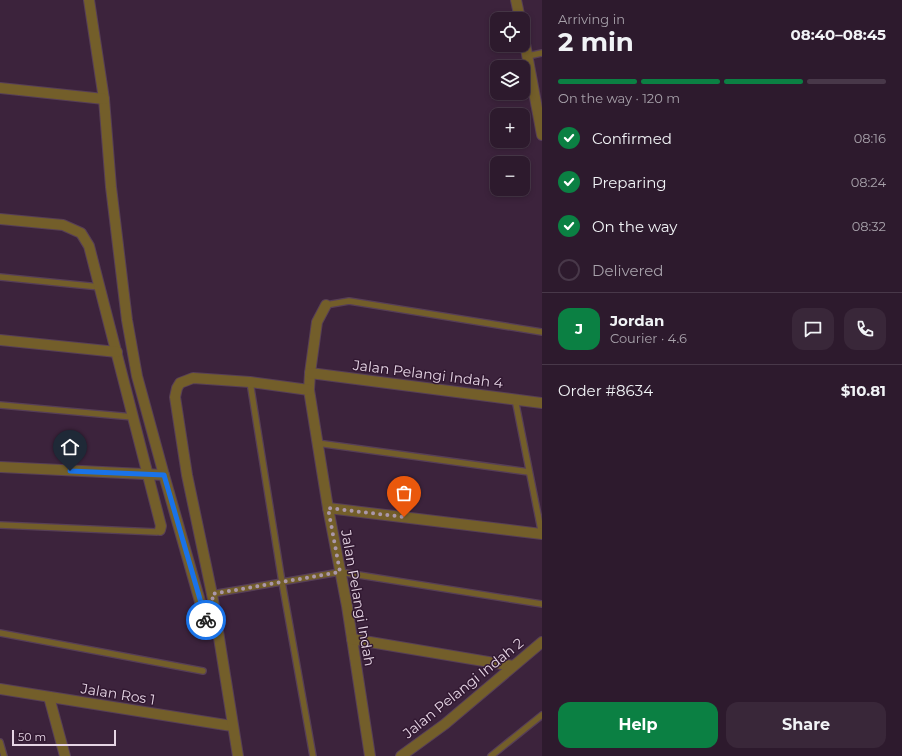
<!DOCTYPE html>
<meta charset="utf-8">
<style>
body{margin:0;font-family:Montserrat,sans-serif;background:#392739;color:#f1f3f6;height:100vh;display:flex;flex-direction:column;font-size:15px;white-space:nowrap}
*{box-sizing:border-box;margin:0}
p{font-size:13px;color:#a7a1aa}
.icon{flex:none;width:22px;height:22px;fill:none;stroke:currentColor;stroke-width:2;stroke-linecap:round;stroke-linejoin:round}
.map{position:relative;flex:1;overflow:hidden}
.sheet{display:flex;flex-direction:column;background:#2d1a2d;width:360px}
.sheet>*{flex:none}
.buttons{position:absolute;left:490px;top:12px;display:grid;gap:8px}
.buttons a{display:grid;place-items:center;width:40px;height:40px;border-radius:8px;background:#2d1a2d;box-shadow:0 2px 6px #0003,0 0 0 1px #483849;font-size:20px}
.scale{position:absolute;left:12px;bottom:10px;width:104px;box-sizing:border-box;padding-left:4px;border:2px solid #e6d5e5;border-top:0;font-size:11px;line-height:14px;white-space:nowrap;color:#e6d5e5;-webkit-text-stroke:3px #321932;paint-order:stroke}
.pin{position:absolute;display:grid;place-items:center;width:34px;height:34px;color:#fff;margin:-41px -17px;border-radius:50% 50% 50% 0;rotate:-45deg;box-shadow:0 0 4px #0007}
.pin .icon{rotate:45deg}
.courier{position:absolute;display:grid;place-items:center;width:40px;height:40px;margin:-20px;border:3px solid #1a73e8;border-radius:50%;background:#fff;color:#222;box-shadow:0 1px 5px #0007}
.summary em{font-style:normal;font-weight:700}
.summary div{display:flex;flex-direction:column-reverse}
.summary{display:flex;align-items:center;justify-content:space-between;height:68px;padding:0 16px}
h1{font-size:26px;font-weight:700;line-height:30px}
.bar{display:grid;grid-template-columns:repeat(4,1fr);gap:6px 4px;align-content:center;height:48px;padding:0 16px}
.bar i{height:5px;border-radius:3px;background:#483849}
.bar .on{background:#0b8043}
.bar p{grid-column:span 4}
.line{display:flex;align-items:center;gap:10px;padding:0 16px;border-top:1px solid #483849}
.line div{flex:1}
.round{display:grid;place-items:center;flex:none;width:42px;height:42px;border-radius:12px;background:#392739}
ol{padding:0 16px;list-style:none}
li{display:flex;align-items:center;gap:12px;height:44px}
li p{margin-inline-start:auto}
li .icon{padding:4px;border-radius:50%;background:#0b8043;color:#fff;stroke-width:4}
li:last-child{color:#a7a1aa}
li i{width:22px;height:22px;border:2px solid #483849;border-radius:50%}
.button{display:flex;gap:8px;margin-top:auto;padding:8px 16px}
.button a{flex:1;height:46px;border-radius:12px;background:#0b8043;color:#fff;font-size:16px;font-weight:700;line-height:46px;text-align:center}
.button a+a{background:#392739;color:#f1f3f6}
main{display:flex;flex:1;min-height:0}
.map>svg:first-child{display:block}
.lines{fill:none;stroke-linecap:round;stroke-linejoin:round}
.service-casing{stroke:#573f57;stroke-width:8}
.minor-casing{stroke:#573f57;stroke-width:12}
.service{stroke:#735e2a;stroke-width:5.5}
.minor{stroke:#735e2a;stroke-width:10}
.done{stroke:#aa97aa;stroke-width:4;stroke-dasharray:0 7.2}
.route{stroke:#1a73e8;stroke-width:5}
.labels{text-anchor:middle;stroke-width:3;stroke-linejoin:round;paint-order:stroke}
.street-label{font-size:14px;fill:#e6d5e5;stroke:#321932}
</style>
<main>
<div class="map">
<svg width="542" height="756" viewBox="0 0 542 756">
<rect width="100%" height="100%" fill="#3c233c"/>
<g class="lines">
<defs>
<g id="service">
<polyline points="528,56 542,53"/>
<polyline points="0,277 100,287"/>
<polyline points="326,305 349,301 542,332"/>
<polyline points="250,382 282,582 313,756"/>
<polyline points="515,399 542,535"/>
<polyline points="0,405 133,417"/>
<polyline points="317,443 529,472"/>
<polyline points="0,525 157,532 160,530"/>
<polyline points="212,594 340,572 542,604"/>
<polyline points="0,633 203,671"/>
<polyline points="0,742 4,756"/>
<polyline points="491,756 542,715"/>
</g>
<g id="minor">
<polyline points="89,0 104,99 111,187 127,320 137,376 164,475 205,619 208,624 216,628"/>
<polyline points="516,0 520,19"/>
<polyline points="523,33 542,135"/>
<polyline points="0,88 104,99"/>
<polyline points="0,219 63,225 81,233 89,246 161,526 160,530"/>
<polyline points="326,305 317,322 310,373 309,390 328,508 347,606 370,756"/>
<polyline points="0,340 117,352"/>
<polyline points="310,373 542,403"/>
<polyline points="0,467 164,475"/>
<polyline points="328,508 542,534"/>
<polyline points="352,639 513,666"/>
<polyline points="0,689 232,726"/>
<polyline points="49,697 65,756"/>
<polyline points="238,756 212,594 187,475 175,397 177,388 180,383 193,378 250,382 309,390"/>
<polyline points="401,756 445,724 542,642"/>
</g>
</defs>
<use href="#service" class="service-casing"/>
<use href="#minor" class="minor-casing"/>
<use href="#service" class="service"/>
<use href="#minor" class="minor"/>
</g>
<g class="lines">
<polyline class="done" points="206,620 208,624 216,628 212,594 340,572 328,508 404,517"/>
<polyline class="route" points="70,471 164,475 206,620"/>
</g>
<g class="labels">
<g class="street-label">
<text transform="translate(428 374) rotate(7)" y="5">Jalan Pelangi Indah 4</text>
<text transform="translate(358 598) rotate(80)" y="5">Jalan Pelangi Indah</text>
<text transform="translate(463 688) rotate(-39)" y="5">Jalan Pelangi Indah 2</text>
<text transform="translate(118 694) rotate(9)" y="5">Jalan Ros 1</text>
</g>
</g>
</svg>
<div class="buttons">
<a><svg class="icon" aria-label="locate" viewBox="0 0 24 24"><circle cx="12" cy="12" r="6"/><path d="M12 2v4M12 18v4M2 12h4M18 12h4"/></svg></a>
<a><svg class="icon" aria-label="layers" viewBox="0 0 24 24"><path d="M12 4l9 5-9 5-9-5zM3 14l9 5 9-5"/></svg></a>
<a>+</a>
<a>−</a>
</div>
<div class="scale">50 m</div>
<div class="pin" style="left:404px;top:517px;background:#ea580c"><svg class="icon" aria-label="bag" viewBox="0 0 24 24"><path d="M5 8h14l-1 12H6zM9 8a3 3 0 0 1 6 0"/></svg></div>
<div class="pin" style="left:70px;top:471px;background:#1f2937"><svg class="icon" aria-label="home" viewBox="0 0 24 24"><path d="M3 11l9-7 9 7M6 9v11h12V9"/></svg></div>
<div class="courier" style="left:206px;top:620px"><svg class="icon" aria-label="bike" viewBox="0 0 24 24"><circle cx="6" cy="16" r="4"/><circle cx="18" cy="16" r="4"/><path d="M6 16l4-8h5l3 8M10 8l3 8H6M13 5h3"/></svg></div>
</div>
<section class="sheet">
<div class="summary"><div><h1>2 min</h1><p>Arriving in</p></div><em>08:40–08:45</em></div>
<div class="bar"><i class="on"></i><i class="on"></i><i class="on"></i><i></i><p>On the way · 120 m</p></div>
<ol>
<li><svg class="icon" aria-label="check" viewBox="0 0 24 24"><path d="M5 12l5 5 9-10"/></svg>Confirmed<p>08:16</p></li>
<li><svg class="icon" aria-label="check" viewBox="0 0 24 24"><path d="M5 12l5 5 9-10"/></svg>Preparing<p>08:24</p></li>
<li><svg class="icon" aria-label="check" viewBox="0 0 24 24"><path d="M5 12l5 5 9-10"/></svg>On the way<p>08:32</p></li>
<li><i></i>Delivered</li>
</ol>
<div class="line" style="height:72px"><b class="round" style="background:#0b8043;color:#fff">J</b><div><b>Jordan</b><p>Courier · 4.6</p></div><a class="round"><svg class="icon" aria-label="chat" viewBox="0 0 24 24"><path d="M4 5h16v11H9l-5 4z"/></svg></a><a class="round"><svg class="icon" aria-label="phone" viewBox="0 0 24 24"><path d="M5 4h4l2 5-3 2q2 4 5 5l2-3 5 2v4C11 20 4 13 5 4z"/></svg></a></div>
<div class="line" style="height:52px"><div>Order #8634</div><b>$10.81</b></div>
<div class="button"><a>Help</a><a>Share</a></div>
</section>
</main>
